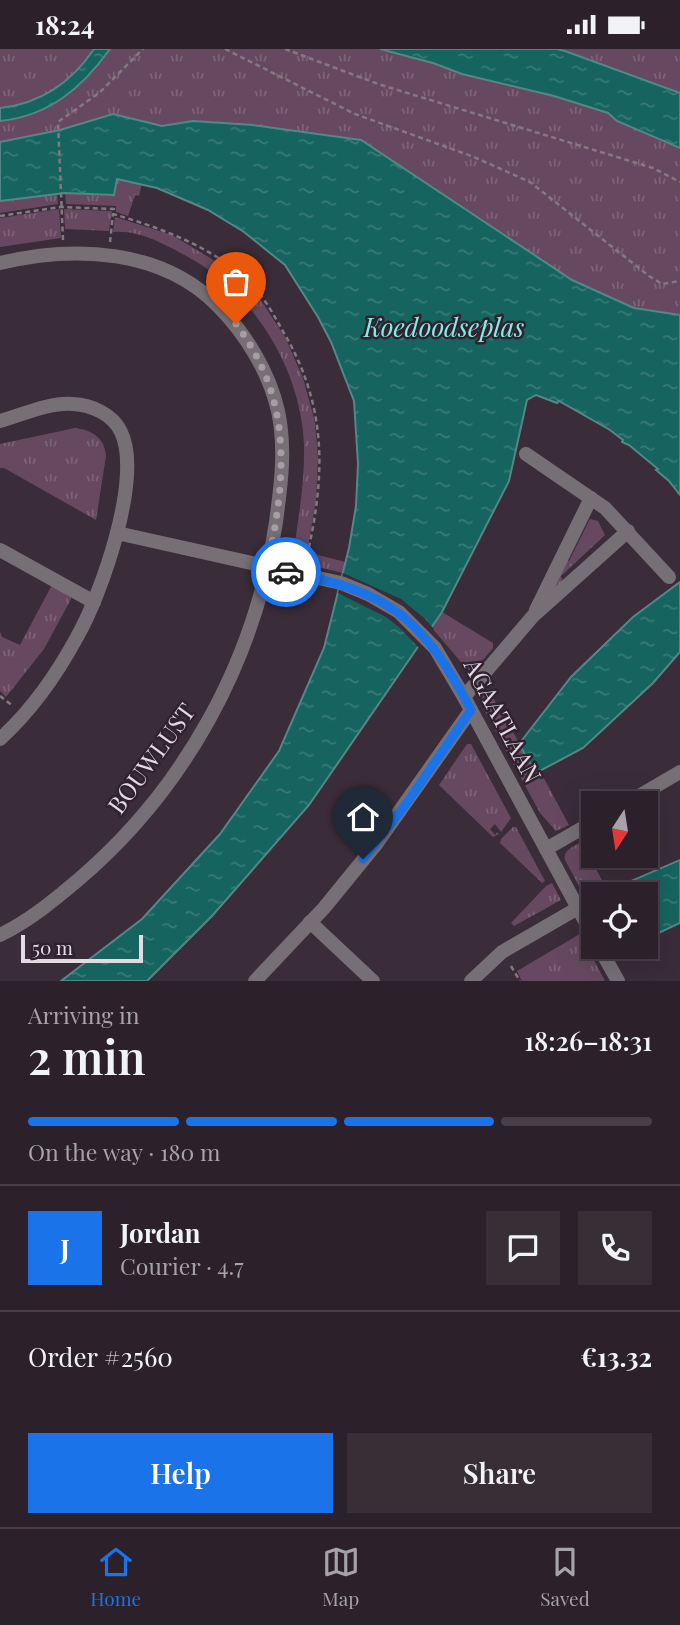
<!DOCTYPE html>
<meta charset="utf-8">
<style>
body{margin:0;font-family:"Playfair Display",serif;background:#382e36;color:#f1f3f6;height:100vh;display:flex;flex-direction:column;font-size:26px;white-space:nowrap}
*{box-sizing:border-box;margin:0}
p{font-size:23px;color:#a6a3a8}
.icon{flex:none;width:38px;height:38px;fill:none;stroke:currentColor;stroke-width:2;stroke-linecap:round;stroke-linejoin:round}
.map{position:relative;height:932px;overflow:hidden}
.panel{display:flex;flex-direction:column;background:#2c212a;flex:1}
.panel>*{flex:none}
.needle{width:46px;rotate:192deg}
.controls{position:absolute;left:581px;top:742px;display:grid;gap:14px}
.controls a{display:grid;place-items:center;width:77px;height:77px;border-radius:0px;background:#2c212a;box-shadow:0 7px 28px #0002,0 0 0 2px #483e47;font-size:35px}
.scale{position:absolute;left:21px;bottom:18px;width:122px;box-sizing:border-box;padding-left:7px;border:4px solid #e4dae2;border-top:0;font-size:19px;line-height:24px;white-space:nowrap;color:#e4dae2;-webkit-text-stroke:5px #30222e;paint-order:stroke}
.pin{position:absolute;display:grid;place-items:center;width:60px;height:60px;color:#fff;margin:-72px -30px;border-radius:50% 50% 50% 0;rotate:-45deg;box-shadow:0 0 7px #0007}
.pin .icon{rotate:45deg}
.courier{position:absolute;display:grid;place-items:center;width:70px;height:70px;margin:-35px;border:5px solid #1a73e8;border-radius:50%;background:#fff;color:#222;box-shadow:0 2px 9px #0007}
.overview em{font-style:normal;font-weight:600}
.overview div{display:flex;flex-direction:column-reverse}
.overview{display:flex;align-items:center;justify-content:space-between;height:119px;padding:0 28px}
h1{font-size:46px;font-weight:600;line-height:52px}
.bar{display:grid;grid-template-columns:repeat(4,1fr);gap:10px 7px;align-content:center;height:84px;padding:0 28px}
.bar i{height:9px;border-radius:5px;background:#483e47}
.bar .selected{background:#1a73e8}
.bar p{grid-column:span 4}
.line{display:flex;align-items:center;gap:18px;padding:0 28px;border-top:2px solid #483e47}
.line div{flex:1}
.round{display:grid;place-items:center;flex:none;width:74px;height:74px;border-radius:0px;background:#382e36}
.button{display:flex;gap:14px;margin-top:auto;padding:14px 28px}
.button a{flex:1;height:80px;border-radius:0px;background:#1a73e8;color:#fff;font-size:28px;font-weight:600;line-height:80px;text-align:center}
.button a+a{background:#382e36;color:#f1f3f6}
.status{display:flex;justify-content:space-between;align-items:center;height:49px;padding:0 35px;background:#2c212a;direction:ltr}
.status svg{height:19px;fill:currentColor}
.tabs{display:flex;justify-content:space-around;align-items:center;height:98px;border-top:2px solid #483e47;background:#2c212a;font-size:19px;color:#a6a3a8}
.tabs a{display:grid;justify-items:center;gap:4px}
.tabs .selected{color:#1a73e8}
.map>svg:first-child{display:block}
.grass{fill:url(#grass-tufts)}
.water{fill:url(#water-ripples);stroke:#548786;stroke-width:2}
.pier{fill:#3a2c38}
.lines{fill:none;stroke-linecap:round;stroke-linejoin:round}
.path{stroke:#847882;stroke-width:2.5;stroke-dasharray:5 3.5;stroke-linecap:butt}
.pedestrian{stroke:#776f76;stroke-width:14}
.minor{stroke:#776f76;stroke-width:14}
.done{stroke:#a89da6;stroke-width:7;stroke-dasharray:0 12.6}
.route{stroke:#1a73e8;stroke-width:9}
.labels{text-anchor:middle;stroke-width:5;stroke-linejoin:round;paint-order:stroke}
.street-label{font-size:24px;fill:#e4dae2;stroke:#30222e}
.water-label{font-size:26px;font-style:italic;fill:#81eee6;stroke:#30222e}
</style>
<div class="status"><b>18:24</b><svg viewBox="0 0 49 12"><path d="M0 12V9h3v3zM5 12V6h3v6zM10 12V3h3v9zM15 12V0h3v12zM26 1h20v11H26zM47 4h2v5h-2z"/></svg></div>
<div class="map">
<svg width="680" height="932" viewBox="0 0 680 932">
<defs>
<pattern id="grass-tufts" width="24" height="20" patternUnits="userSpaceOnUse" patternTransform="scale(1.75)"><rect width="24" height="20" fill="#664961"/><path d="M3 7l-1-3M5 7V3M7 7l1-3M15 17l-1-3M17 17v-4M19 17l1-3" fill="none" stroke="#7c6377"/></pattern>
<pattern id="water-ripples" width="26" height="14" patternUnits="userSpaceOnUse" patternTransform="scale(1.75)"><rect width="26" height="14" fill="#16645f"/><path d="M2 4q2-2 4 0t4 0M15 11q2-2 4 0t4 0" fill="none" stroke="#387a76"/></pattern>
</defs>
<rect width="100%" height="100%" fill="#3a2c38"/>
<g class="grass">
<path d="M0,0H94C72,33 40,55 0,59Z"/>
<path d="M110,0H380L433,14L462,25L554,47L608,64L617,72L680,99V266L634,259L572,231L360,91L193,72L162,77L113,65L60,81L0,93V72C49,67 82,39 110,0Z"/>
<polygon points="557,0 680,0 680,44"/>
<polygon points="117,130 142,134 139,147 135,146 128,167 116,163 116,157 66,155 65,144 113,146"/>
<polygon points="57,144 58,155 0,164 0,152"/>
<polygon points="59,160 61,189 0,198 0,169"/>
<polygon points="64,160 112,162 109,182 65,180"/>
<path d="M115,168L172,186L235,224L262,253L285,288L303,329L315,373L318,409L316,451L307,503L345,513L343,524L292,512C298,473 305,434 304,395C301,321 254,243 188,208C167,196 138,180 113,183Z"/>
<path d="M75,379C92,381 105,389 106,407L96,471L4,419H0V395Z"/>
<polygon points="590,470 598,472 605,486 561,527 563,532 552,543 565,511 569,512"/>
<polygon points="53,534 72,547 70,552 44,600 6,648 0,642 0,583 2,588 20,596"/>
<polygon points="442,563 493,594 493,599 474,622 467,620 431,578"/>
<polygon points="488,640 536,723 540,722 569,776 556,782 540,764 482,657 481,648"/>
<polygon points="467,695 471,695 511,769 501,783 495,775 490,780 495,786 497,783 499,785 493,788 439,736"/>
<polygon points="513,778 516,778 545,832 542,834 500,794 501,790"/>
<path d="M581,793L608,842L602,845H593V863L565,811C563,801 573,798 581,793Z"/>
<polygon points="552,834 561,851 514,877 511,874 546,837"/>
<polygon points="580,885 605,932 522,932 517,922"/>
</g>
<g class="water">
<path d="M94,0H110C82,39 49,67 0,72V59C40,55 72,33 94,0Z"/>
<polygon points="380,0 557,0 565,2 680,44 680,99 617,72 608,64 554,47 462,25 433,14"/>
<polygon points="113,65 162,77 193,72 253,76 361,91 572,231 634,259 680,266 680,446 669,432 656,421 658,420 629,396 622,393 623,391 610,381 559,352 557,354 536,346 527,351 509,432 442,563 309,756 212,867 147,932 61,932 142,870 220,785 279,702 324,599 349,499 356,457 358,415 354,352 331,293 318,268 285,216 244,183 208,161 157,139 117,130 114,146 65,144 0,152 0,93 60,81"/>
<polygon points="680,533 680,603 653,634 583,699 536,724 519,695 571,628 633,568"/>
<polygon points="680,811 680,874 646,890 646,845 601,845"/>
</g>
<polygon class="pier" points="343,524 401,550 424,569 434,580 420,600 399,578 386,568 338,544"/>
<g class="lines">
<g class="path">
<polyline points="225,0 355,65 474,108 530,133 649,227 662,235 680,232"/>
<polyline points="285,0 378,35 653,119 680,133"/>
<path d="M0,167L61,158L114,160L113,165C161,179 214,198 251,235C263,247 273,264 281,279C328,356 326,426 306,511"/>
<polyline points="63,191 58,73 99,44 143,0"/>
<polyline points="110,193 113,165"/>
<polyline points="0,647 13,657"/>
<polyline points="511,917 520,932"/>
</g>
<polyline class="pedestrian" points="0,501 94,553"/>
<g class="minor">
<path d="M0,214C75,196 162,200 218,257C246,285 269,323 278,362C286,399 281,436 276,473C255,612 185,740 78,831C53,852 29,872 0,886"/>
<path d="M0,372C22,366 49,353 73,355C91,356 113,365 121,383C143,428 101,546 77,588C57,625 32,661 0,690"/>
<polyline points="526,405 605,459 669,528"/>
<polyline points="117,484 341,534 368,545 399,563 435,599 464,648 593,887"/>
<polyline points="536,561 591,449"/>
<polyline points="464,648 533,567 628,482"/>
<polyline points="627,754 680,723"/>
<polyline points="546,800 593,773"/>
<polyline points="310,873 373,932"/>
<polyline points="599,898 618,932"/>
<polyline points="255,932 324,859 377,794 471,661"/>
<polyline points="471,932 502,903 578,859"/>
</g>
</g>
<g class="lines">
<path class="done" d="M236,275C294,352 286,430 267,519L286,523"/>
<path class="route" d="M286,523C389,542 422,568 471,661L404,758L363,810"/>
</g>
<g class="labels">
<g class="street-label">
<text transform="translate(502 672) rotate(62)" y="8">AGAATLAAN</text>
<text transform="translate(152 710) rotate(-54)" y="8">BOUWLUST</text>
</g>
<g class="water-label">
<text x="444" y="288">Koedoodseplas</text>
</g>
</g>
</svg>
<div class="controls">
<a><svg class="needle" viewBox="-14 -14 28 28"><path d="M0-13l5 13h-10z" fill="#e53935"/><path d="M0 13l5-13h-10z" fill="#a6a3a8"/></svg></a>
<a><svg class="icon" aria-label="locate" viewBox="0 0 24 24"><circle cx="12" cy="12" r="6"/><path d="M12 2v4M12 18v4M2 12h4M18 12h4"/></svg></a>
</div>
<div class="scale">50 m</div>
<div class="pin" style="left:236px;top:275px;background:#ea580c"><svg class="icon" aria-label="bag" viewBox="0 0 24 24"><path d="M5 8h14l-1 12H6zM9 8a3 3 0 0 1 6 0"/></svg></div>
<div class="pin" style="left:363px;top:810px;background:#1f2937"><svg class="icon" aria-label="home" viewBox="0 0 24 24"><path d="M3 11l9-7 9 7M6 9v11h12V9"/></svg></div>
<div class="courier" style="left:286px;top:523px"><svg class="icon" aria-label="car" viewBox="0 0 24 24"><path d="M5 17H2v-5l4-1 3-4h7l3 4 3 1v5h-3M9 17h6M6 11h13"/><circle cx="7" cy="17" r="2"/><circle cx="17" cy="17" r="2"/></svg></div>
</div>
<section class="panel">
<div class="overview"><div><h1>2 min</h1><p>Arriving in</p></div><em>18:26–18:31</em></div>
<div class="bar"><i class="selected"></i><i class="selected"></i><i class="selected"></i><i></i><p>On the way · 180 m</p></div>
<div class="line" style="height:126px"><b class="round" style="background:#1a73e8;color:#fff">J</b><div><b>Jordan</b><p>Courier · 4.7</p></div><a class="round"><svg class="icon" aria-label="chat" viewBox="0 0 24 24"><path d="M4 5h16v11H9l-5 4z"/></svg></a><a class="round"><svg class="icon" aria-label="phone" viewBox="0 0 24 24"><path d="M5 4h4l2 5-3 2q2 4 5 5l2-3 5 2v4C11 20 4 13 5 4z"/></svg></a></div>
<div class="line" style="height:91px"><div>Order #2560</div><b>€13.32</b></div>
<div class="button"><a>Help</a><a>Share</a></div>
</section>
<nav class="tabs">
<a class="selected"><svg class="icon" aria-label="home" viewBox="0 0 24 24"><path d="M3 11l9-7 9 7M6 9v11h12V9"/></svg>Home</a>
<a><svg class="icon" aria-label="map" viewBox="0 0 24 24"><path d="M3 6l6-2 6 2 6-2v14l-6 2-6-2-6 2zM9 4v14M15 6v14"/></svg>Map</a>
<a><svg class="icon" aria-label="saved" viewBox="0 0 24 24"><path d="M7 4h10v16l-5-4-5 4z"/></svg>Saved</a>
</nav>
